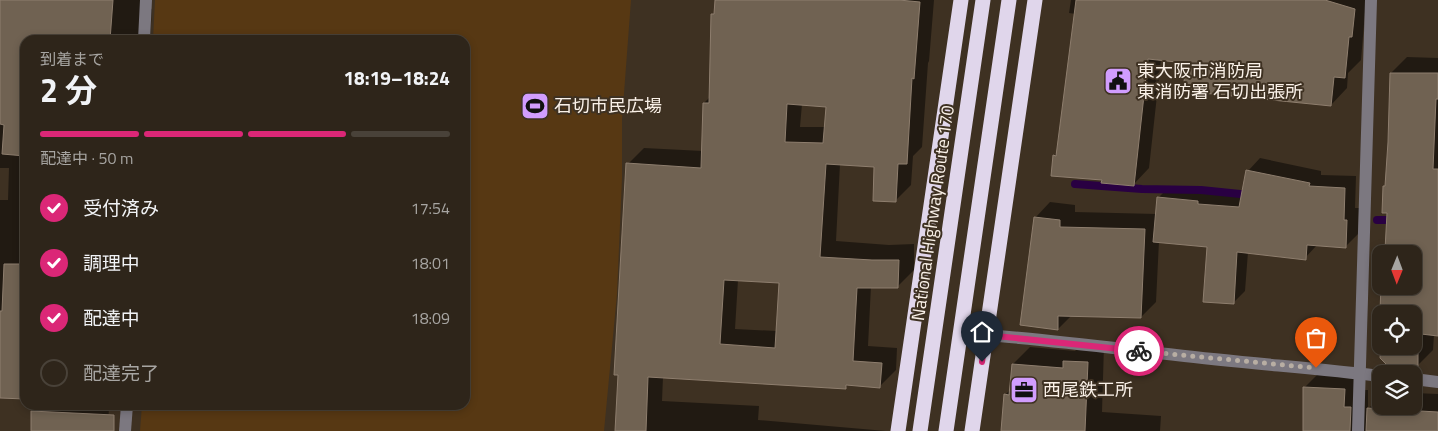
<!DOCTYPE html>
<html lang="ja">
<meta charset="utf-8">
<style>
body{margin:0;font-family:"Titillium Web","Noto Sans JP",sans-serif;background:#3a3127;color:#f1f3f6;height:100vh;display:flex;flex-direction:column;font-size:19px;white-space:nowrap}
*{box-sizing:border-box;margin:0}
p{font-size:16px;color:#a7a5a2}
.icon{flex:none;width:28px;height:28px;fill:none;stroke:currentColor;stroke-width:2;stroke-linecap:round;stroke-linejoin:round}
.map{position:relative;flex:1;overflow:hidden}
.drawer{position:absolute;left:20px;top:35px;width:450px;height:375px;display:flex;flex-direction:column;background:#2e251a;border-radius:15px;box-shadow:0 2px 8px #0003,0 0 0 1px #494239}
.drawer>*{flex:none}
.needle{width:32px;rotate:181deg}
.tools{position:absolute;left:1372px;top:245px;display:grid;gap:10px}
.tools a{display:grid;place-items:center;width:50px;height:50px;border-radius:10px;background:#2e251a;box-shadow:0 2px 8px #0003,0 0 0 1px #494239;font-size:25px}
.pin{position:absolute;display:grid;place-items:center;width:42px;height:42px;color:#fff;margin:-51px -21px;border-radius:50% 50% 50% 0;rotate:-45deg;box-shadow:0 0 5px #0007}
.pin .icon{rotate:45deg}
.courier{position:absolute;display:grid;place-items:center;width:50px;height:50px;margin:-25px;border:4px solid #db2777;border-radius:50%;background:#fff;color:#222;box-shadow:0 1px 6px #0007}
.summary em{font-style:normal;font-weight:700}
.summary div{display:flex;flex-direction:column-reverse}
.summary{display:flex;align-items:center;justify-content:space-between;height:85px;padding:0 20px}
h1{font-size:32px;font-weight:700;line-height:38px}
.bar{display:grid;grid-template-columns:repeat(4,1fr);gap:8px 5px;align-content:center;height:60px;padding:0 20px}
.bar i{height:6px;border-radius:4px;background:#494239}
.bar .current{background:#db2777}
.bar p{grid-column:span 4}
ol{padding:0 20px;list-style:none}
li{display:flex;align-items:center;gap:15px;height:55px}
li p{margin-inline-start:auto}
li .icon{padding:5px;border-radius:50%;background:#db2777;color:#fff;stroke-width:4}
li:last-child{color:#a7a5a2}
li i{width:28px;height:28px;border:2px solid #494239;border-radius:50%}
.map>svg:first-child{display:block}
.green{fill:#573813}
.shadow{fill:#0007;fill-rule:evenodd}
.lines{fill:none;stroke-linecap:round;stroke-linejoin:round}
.stream{stroke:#290042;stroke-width:8}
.building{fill:#706252;stroke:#8e7e6e;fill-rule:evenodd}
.minor{stroke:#7c7880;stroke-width:12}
.highway{stroke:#e0d6eb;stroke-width:15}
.done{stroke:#b8aea3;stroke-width:5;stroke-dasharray:0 9}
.route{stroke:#db2777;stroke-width:6}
.labels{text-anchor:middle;stroke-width:4;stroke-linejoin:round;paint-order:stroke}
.poi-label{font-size:18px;fill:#faf1e8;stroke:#3e3122;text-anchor:start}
.street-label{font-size:18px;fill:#faf1e8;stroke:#3e3122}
</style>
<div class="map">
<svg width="1438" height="431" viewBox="0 0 1438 431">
<rect width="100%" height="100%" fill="#3e3122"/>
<polygon class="green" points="155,0 631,0 622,120 622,178 617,294 604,431 140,431 142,405 465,405 465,40 153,40"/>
<g class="shadow">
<polygon points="0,0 144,0 144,8 152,9 150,40 25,40 25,398 0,396 0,200 8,200 9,168 0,168"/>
<path d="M716,0H934L929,61L928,63L922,147L913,156L911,185L895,201L875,166L840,164L836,241L889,245L914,244V270L898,286H871L868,346L897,348L896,370L880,386L849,384L846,387L663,377L662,401L759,406L758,420L886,431H616L628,164L644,148L703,151L704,103L710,97L712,15L715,12ZM802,104L828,106L826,127H800ZM738,280L780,282L777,331L735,329Z"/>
<polygon points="1071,0 1366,0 1361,60 1348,73 1347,88 1331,105 1187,62 1161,59 1149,168 1133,185 1054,156 1058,152 1076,14 1069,13"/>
<polygon points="1407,57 1438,58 1438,334 1434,334 1433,350 1417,366 1414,346 1414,254 1382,250 1387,245 1388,212 1385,186 1386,185 1391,73"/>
<polygon points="1260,158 1321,171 1321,175 1356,176 1355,208 1359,208 1358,234 1346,246 1317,245 1305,258 1248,252 1245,291 1233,303 1208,246 1159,241 1156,302 1141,317 1072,315 1058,329 1035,218 1050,202 1075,205 1075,212 1157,214 1158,198 1170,186 1210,189 1209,192 1243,195 1248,171"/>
<polygon points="1081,345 1104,345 1102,412 1161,416 1160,431 1002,431 1005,395 1011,389 1013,364 1030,347 1075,351"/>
<polygon points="1322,370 1362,372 1361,390 1368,390 1368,409 1381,396 1381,406 1414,406 1414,393 1438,394 1438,431 1305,431 1305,387"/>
<polygon points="39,405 109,405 108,431 32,431 33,412"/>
</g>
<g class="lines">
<g class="stream">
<polyline points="1075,184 1142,189 1201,190 1250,195"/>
<polyline points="1377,220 1395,220"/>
</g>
</g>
<g class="building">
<polygon points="0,0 113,0 110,40 25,40 25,156 2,154 4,125 0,124"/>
<path d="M715,0H899L920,2L914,79L912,78L907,164H898L896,202L873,201L874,167L826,164L820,257L872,260H899L898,288H857L853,361L882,363L880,388L846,385V389L648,377L646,431H615L618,375H614L626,163L701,168L703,103H709L711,14H714ZM787,104L826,107L823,143L785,142ZM724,280L779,283L775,348L720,344Z"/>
<polygon points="1076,0 1325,0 1355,9 1352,37 1349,37 1345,78 1334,77 1331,106 1183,91 1186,63 1148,59 1134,186 1101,183 1102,180 1051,176 1053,155 1056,156"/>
<path d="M1390,73H1438V99H1436L1433,169H1438V336L1421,334L1420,340H1418V368L1389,367L1380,358L1381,338H1379L1381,285V286H1414V254H1381V269H1380V250H1385L1387,213H1382L1383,186H1385L1388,142ZM1381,314H1414V346H1381Z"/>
<polygon points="1246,170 1310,183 1309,186 1345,188 1344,220 1347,220 1346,248 1307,245 1306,260 1237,252 1234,304 1203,302 1207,247 1153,242 1157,197 1198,201 1198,204 1239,207"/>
<polygon points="1034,217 1060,220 1060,227 1145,229 1141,318 1058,316 1058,330 1020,325"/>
<polygon points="4,264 25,264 25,399 0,398 0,311 2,311"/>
<polygon points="1063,361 1088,362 1085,431 1001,431 1004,394 1009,395 1012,364 1063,368"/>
<polygon points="1303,387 1345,389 1344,407 1351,407 1350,431 1303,431"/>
<polygon points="1367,408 1438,412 1438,431 1366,431"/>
<polygon points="31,411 114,415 114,431 31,431"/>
</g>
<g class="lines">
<g class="minor">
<polyline points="144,40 146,0"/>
<path d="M986,335C1050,340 1113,348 1176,355C1244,363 1313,368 1381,376"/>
<polyline points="1414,379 1438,382"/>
<polyline points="125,431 127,405"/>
<polyline points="1358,431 1371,0"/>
</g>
<g class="highway">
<polyline points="898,431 961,0"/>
<polyline points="920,431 983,0"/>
<polyline points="946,431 1009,0"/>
<polyline points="972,431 1035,0"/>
</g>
</g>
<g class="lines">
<polyline class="done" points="1139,351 1316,368"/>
<polyline class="route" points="982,362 986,335 1139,351"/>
</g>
<defs>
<symbol id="civic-square" viewBox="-11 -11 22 22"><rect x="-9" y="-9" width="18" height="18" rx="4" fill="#d19dfe" stroke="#3e3122"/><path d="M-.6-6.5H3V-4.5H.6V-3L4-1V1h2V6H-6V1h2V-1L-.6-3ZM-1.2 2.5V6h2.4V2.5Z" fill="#111"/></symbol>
<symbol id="stadium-square" viewBox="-11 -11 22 22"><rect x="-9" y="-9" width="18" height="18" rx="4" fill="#d19dfe" stroke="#3e3122"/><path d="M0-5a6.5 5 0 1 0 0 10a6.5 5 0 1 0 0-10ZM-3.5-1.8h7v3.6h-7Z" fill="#111"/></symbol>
<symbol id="office-square" viewBox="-11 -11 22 22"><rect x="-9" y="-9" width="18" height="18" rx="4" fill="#d19dfe" stroke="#3e3122"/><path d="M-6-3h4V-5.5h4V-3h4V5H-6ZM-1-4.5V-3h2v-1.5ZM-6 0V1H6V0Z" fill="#111"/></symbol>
</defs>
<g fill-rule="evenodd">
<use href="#civic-square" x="1102" y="65" width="32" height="32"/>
<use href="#stadium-square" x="519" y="90" width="32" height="32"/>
<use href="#office-square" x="1008" y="374" width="32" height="32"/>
</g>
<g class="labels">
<g class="poi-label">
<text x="1137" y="77">東大阪市消防局<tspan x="1137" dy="21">東消防署 石切出張所</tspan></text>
<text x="554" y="112">石切市民広場</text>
<text x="1043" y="396">西尾鉄工所</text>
</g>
<g class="street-label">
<text transform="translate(933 213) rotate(-82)" y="6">National Highway Route 170</text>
</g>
</g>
</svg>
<div class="tools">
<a><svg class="needle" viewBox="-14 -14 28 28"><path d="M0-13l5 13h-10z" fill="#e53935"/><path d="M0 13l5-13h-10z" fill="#a7a5a2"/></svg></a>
<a><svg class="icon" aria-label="locate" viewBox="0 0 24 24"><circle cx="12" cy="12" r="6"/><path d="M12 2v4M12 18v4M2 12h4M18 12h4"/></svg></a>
<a><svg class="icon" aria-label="layers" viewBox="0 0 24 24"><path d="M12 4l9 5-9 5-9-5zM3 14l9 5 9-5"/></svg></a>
</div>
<div class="pin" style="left:1316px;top:368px;background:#ea580c"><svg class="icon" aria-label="bag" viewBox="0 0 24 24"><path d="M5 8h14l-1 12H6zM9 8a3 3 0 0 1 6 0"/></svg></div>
<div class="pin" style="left:982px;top:362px;background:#1f2937"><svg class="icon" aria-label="home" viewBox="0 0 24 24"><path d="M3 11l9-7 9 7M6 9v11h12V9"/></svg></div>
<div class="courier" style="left:1139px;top:351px"><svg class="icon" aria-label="bike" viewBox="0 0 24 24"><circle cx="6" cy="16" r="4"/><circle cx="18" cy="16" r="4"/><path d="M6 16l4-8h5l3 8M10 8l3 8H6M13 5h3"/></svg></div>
<section class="drawer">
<div class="summary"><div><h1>2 分</h1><p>到着まで</p></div><em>18:19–18:24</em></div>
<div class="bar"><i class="current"></i><i class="current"></i><i class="current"></i><i></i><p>配達中 · 50 m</p></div>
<ol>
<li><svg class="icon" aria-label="check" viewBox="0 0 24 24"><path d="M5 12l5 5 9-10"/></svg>受付済み<p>17:54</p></li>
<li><svg class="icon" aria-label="check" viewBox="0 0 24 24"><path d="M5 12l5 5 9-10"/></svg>調理中<p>18:01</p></li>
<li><svg class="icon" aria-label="check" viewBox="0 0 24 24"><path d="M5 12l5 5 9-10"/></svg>配達中<p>18:09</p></li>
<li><i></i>配達完了</li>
</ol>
</section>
</div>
